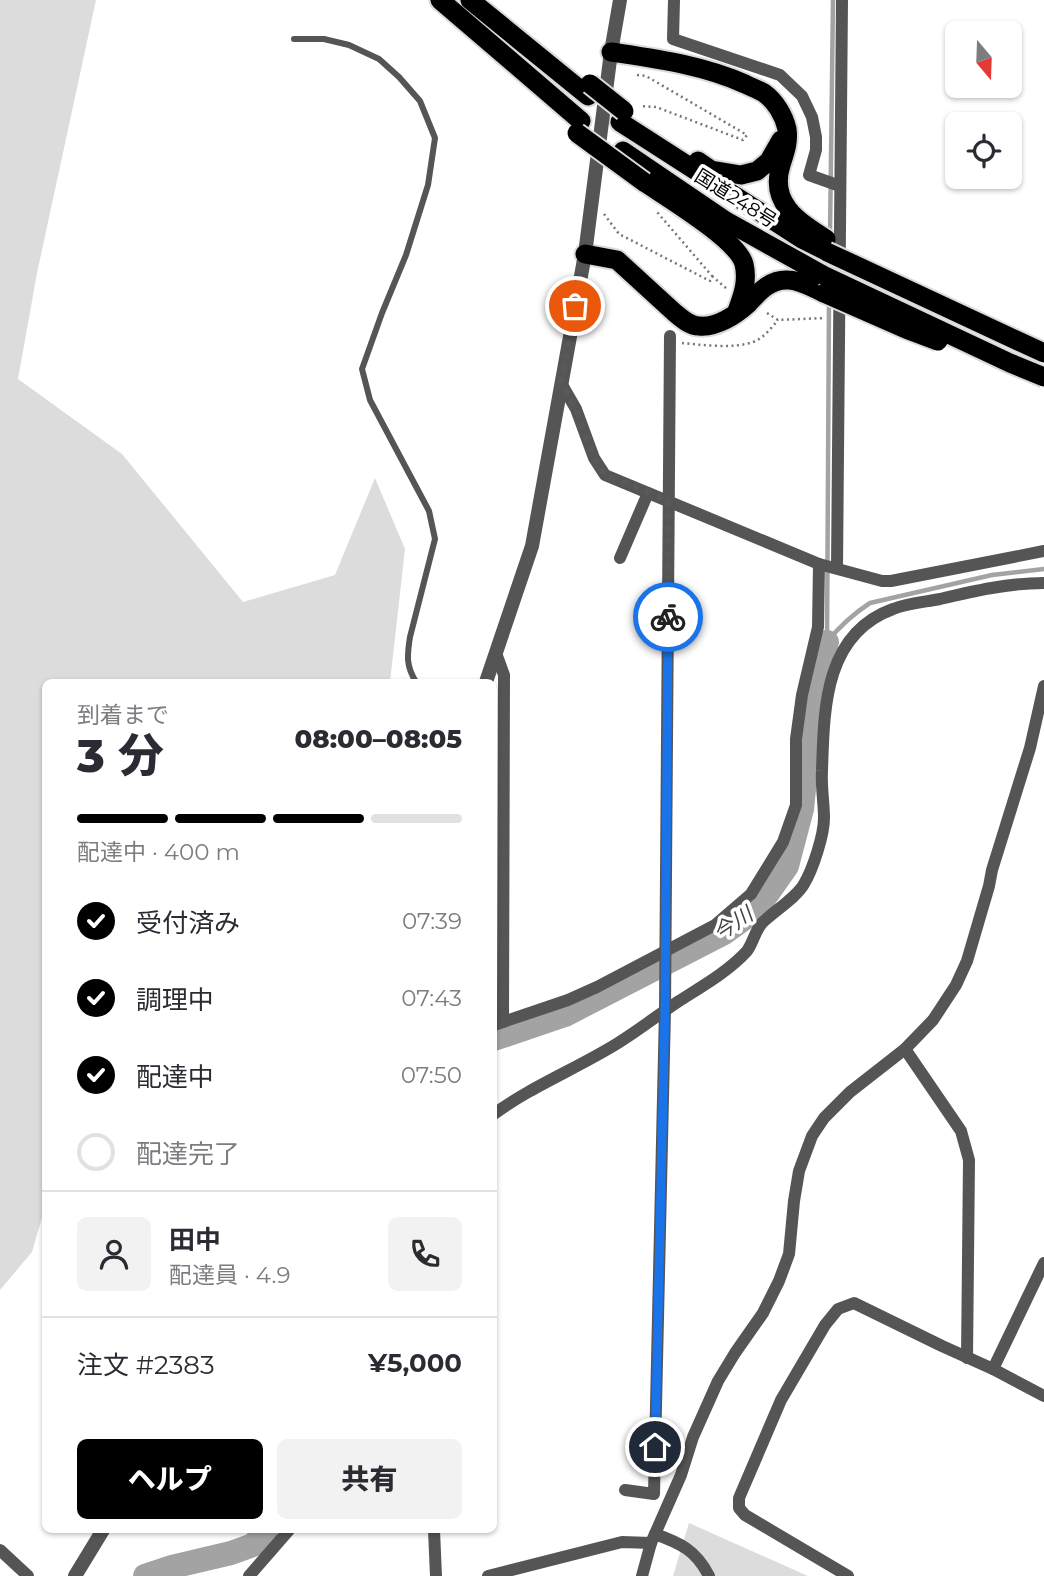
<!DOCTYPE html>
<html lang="ja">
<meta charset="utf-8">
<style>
body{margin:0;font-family:Montserrat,"Noto Sans JP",sans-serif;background:#f2f2f3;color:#2b2b33;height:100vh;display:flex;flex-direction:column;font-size:26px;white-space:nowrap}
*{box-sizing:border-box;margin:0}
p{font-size:23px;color:#7c7c81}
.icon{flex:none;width:38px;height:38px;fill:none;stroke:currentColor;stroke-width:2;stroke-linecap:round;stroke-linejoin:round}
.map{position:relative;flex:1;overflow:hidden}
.side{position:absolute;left:42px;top:679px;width:455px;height:854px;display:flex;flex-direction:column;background:#fff;border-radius:10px;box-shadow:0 2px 5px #0004}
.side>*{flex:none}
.needle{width:46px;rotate:161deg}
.controls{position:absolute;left:945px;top:21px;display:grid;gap:14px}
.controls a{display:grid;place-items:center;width:77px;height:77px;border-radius:10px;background:#fff;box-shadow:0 2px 5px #0004;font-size:35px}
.pin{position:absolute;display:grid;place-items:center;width:60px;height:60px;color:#fff;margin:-30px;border:4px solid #fff;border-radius:50%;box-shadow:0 2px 7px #0007}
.courier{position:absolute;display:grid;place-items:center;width:70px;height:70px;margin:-35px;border:5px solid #1a73e8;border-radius:50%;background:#fff;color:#222;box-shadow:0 2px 9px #0007}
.overview em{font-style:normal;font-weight:800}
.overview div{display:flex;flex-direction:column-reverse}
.overview{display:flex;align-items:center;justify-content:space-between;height:119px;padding:0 35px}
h1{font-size:46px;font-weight:800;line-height:52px}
.bar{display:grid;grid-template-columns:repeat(4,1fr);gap:10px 7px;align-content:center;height:84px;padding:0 35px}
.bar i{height:9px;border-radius:5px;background:#e1e1e2}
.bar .selected{background:#000}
.bar p{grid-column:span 4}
.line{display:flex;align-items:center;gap:18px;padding:0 35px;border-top:2px solid #e1e1e2}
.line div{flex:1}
.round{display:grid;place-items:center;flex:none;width:74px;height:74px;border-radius:10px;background:#f2f2f3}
ol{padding:0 35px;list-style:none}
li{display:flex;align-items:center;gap:21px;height:77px}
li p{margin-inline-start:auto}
li .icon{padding:7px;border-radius:50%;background:#000;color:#fff;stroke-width:4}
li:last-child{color:#7c7c81}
li i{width:38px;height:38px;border:4px solid #e1e1e2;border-radius:50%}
.action{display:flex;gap:14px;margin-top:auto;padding:14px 35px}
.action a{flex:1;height:80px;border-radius:10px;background:#000;color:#fff;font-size:28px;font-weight:800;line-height:80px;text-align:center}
.action a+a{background:#f2f2f3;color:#2b2b33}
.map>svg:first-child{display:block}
.green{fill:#dcdcdc}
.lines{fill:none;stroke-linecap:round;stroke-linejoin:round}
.stream{stroke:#a3a3a3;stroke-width:4.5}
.river{stroke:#a3a3a3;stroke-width:24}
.trunk-casing{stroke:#dbdbdb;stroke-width:23}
.path{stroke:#777;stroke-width:2.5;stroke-dasharray:2 3.5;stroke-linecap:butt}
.service{stroke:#555;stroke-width:6}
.minor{stroke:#555;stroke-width:12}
.tertiary{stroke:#555;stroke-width:14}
.trunk{stroke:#000;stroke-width:19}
.trunk-bridge-casing{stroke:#dbdbdb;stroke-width:23;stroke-linecap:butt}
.trunk-bridge{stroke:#000;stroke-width:19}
.done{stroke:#595959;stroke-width:7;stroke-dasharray:0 12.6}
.route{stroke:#1a73e8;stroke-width:9}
.labels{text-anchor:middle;stroke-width:7;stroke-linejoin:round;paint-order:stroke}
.street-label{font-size:19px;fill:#000;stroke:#fff}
.water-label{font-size:21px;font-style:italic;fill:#444;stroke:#fff}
</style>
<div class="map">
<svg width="1044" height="1576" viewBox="0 0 1044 1576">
<rect width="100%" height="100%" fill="#fff"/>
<g class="green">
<polygon points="0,0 96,0 37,273 18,379 122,454 243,602 335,575 375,478 405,549 390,682 46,682 45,1207 32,1252 0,1290"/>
<polygon points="689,1523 808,1576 673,1576"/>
</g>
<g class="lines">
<g class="stream">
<polyline points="830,235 833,0"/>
<polyline points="827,642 829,300"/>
<path d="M827,642C839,627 853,614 870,603L992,575L1044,569"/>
</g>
<g class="river">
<polyline points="494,1039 565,1015 724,933 756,910 787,866 802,809 815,680 827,642"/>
<polyline points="145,1576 172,1567 231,1553 253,1545 263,1534 266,1530"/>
</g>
<defs>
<g id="trunk">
<polyline points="440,0 581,121"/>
<polyline points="470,0 588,96"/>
<path d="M611,52C657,59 703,65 745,84C751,87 759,90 764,93C775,101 784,115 787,129C789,142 785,152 781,165C769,203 798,221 826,239"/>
<polyline points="620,122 802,239 824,250"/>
<polyline points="623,151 726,221 823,275"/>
<polyline points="698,161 711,170 741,175 757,171 769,161 781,140"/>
<path d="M644,182C666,197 738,240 744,264C748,281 743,295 737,311"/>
<path d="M585,254L617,260L675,313C682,319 690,326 699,326C716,328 736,315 748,304C759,292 770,279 788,280C800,280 813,288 824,293"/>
</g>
</defs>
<use href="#trunk" class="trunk-casing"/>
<g class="path">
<polyline points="637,75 646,76 747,135 743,140 656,107 640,106"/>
<polyline points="604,214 619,234 710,281 712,276 657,212"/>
<polyline points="712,276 727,289"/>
<polyline points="767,313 778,320 825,318"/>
<path d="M682,343C702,345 734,349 753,342C764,338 771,328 778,320"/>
</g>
<path class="service" d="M294,39H324L349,45L379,59L399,77L420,101L435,138L428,185L406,255L382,313L362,369L370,400L429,511L435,539L410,637C407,656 406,666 416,682"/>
<g class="minor">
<polyline points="674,0 673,39 780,75 802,96 812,117 816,137 816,150 809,175 840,186"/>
<polyline points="561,383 576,409 594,458 605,475 819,564 882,581 891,581 1044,551"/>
<polyline points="620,558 648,493"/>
<polyline points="837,568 842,0"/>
<polyline points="496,653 504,675 503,1022"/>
<polyline points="494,1025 568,1000 597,987 715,925 751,894 783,842 796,805 796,739 802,695 818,627 819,564"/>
<polyline points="905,1049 961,1131 969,1160 967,1358"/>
<path d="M494,1114C532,1086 578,1068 618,1043C639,1030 658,1015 679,1001C701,987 729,971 747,951C753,943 755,931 762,923C773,912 797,897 804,884C813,869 824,835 824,818C824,803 821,787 822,771C824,709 824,634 893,609C908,603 925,602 940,599C974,591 1009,583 1044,583"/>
<polyline points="993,1369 1044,1263"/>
<polyline points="625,1490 654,1494 665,1010 670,336"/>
<polyline points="434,1530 436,1576"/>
<path d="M655,1534C680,1543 696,1550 709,1576"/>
<polyline points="0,1550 28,1576"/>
<polyline points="249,1576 289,1530"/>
<polyline points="488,1576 622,1542 651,1543"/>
<polyline points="642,1576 651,1543 681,1475 693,1437 718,1381 735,1353 763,1313 779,1281 789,1254 794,1201 799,1171 812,1136 824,1118 850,1092 905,1049 933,1020 956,985 967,961 989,886 992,870 1030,748 1044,686"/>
<polyline points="848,1576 745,1515 739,1508 739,1498 781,1400 825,1325 838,1309 854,1303 942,1346 993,1369 1044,1396"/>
</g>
<g class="tertiary">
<polyline points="486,682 532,546 585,254 611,52 620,0"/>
<polyline points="75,1576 103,1530"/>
</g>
<use href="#trunk" class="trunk"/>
<defs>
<g id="trunk-bridge">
<polyline points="590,84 624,111"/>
<polyline points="577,133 644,182"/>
<polyline points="827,252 1044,353"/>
<polyline points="823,275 1010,363 1044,377"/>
<polyline points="824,293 906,329 938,341"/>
</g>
</defs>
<use href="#trunk-bridge" class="trunk-bridge-casing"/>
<use href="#trunk-bridge" class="trunk-bridge"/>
</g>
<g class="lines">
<polyline class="done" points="575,306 561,383 576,409 594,458 605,475 668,500 668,617"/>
<polyline class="route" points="655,1447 665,1010 668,617"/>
</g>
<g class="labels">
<g class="street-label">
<text transform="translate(736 198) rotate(32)" y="7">国道248号</text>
</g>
<g class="water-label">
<text transform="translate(733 924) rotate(-34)" y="7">今川</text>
</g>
</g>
</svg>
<div class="controls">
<a><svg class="needle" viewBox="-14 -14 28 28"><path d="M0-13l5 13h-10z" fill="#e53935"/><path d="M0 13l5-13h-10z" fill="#7c7c81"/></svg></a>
<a><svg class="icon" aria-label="locate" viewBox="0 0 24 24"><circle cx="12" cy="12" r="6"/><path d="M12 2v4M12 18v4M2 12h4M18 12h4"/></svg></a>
</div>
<div class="pin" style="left:575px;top:306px;background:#ea580c"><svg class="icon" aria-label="bag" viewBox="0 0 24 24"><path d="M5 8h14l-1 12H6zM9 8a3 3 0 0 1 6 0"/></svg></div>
<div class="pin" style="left:655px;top:1447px;background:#1f2937"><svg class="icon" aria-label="home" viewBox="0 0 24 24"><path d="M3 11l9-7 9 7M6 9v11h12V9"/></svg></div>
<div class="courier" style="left:668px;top:617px"><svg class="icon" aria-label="bike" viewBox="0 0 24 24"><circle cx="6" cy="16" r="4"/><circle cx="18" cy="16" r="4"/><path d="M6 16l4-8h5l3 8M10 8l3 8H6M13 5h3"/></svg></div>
<section class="side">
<div class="overview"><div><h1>3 分</h1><p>到着まで</p></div><em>08:00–08:05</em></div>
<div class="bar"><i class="selected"></i><i class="selected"></i><i class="selected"></i><i></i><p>配達中 · 400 m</p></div>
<ol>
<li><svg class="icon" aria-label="check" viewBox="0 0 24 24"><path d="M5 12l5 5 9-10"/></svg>受付済み<p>07:39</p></li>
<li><svg class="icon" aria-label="check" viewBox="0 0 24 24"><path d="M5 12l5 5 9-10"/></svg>調理中<p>07:43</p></li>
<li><svg class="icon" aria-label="check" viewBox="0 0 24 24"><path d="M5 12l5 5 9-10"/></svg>配達中<p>07:50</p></li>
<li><i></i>配達完了</li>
</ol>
<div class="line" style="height:126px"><a class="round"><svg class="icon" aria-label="person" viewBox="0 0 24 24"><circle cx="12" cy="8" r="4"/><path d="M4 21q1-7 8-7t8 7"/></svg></a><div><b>田中</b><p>配達員 · 4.9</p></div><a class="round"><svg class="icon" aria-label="phone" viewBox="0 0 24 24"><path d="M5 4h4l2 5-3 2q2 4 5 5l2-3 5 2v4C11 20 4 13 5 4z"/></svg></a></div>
<div class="line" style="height:91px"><div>注文 #2383</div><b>¥5,000</b></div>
<div class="action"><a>ヘルプ</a><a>共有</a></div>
</section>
</div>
